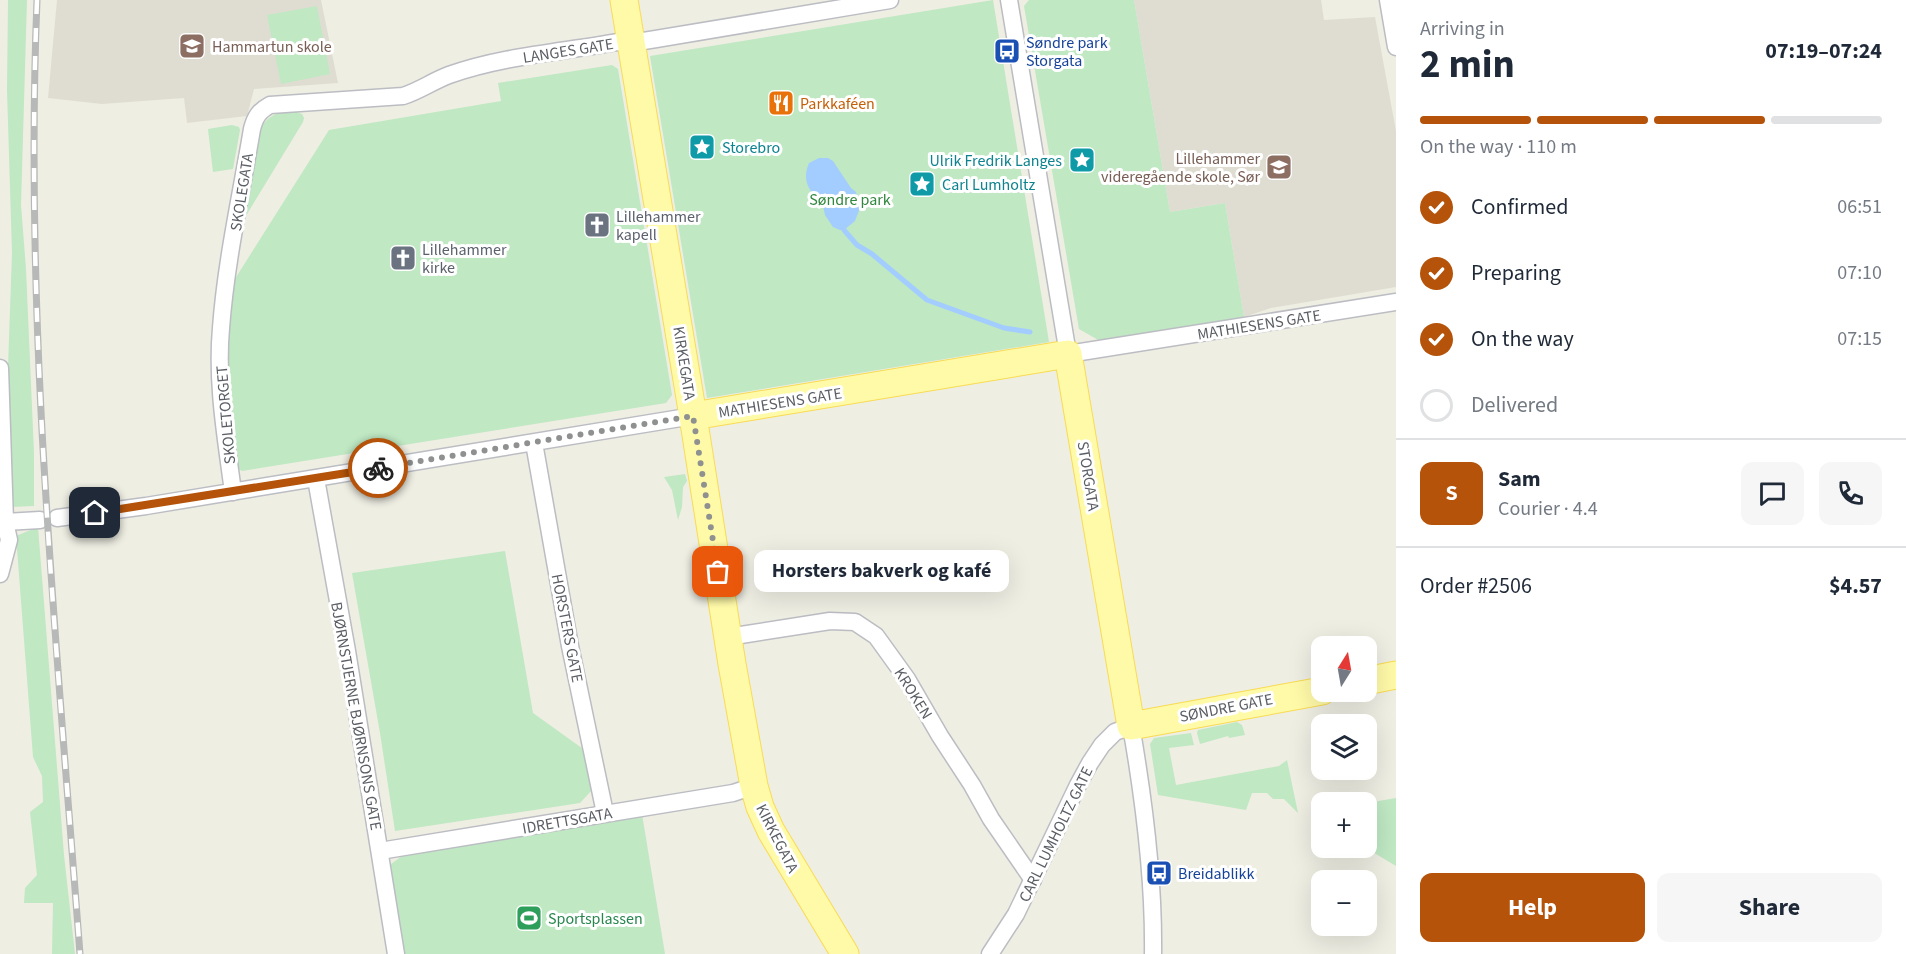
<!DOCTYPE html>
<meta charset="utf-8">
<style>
body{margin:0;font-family:"Source Sans 3",sans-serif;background:#f6f6f7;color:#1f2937;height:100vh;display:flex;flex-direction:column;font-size:22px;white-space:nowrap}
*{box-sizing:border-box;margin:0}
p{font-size:20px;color:#747a83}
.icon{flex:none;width:33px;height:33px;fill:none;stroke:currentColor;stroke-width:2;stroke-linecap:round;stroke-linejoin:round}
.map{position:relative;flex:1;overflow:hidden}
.sheet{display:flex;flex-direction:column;background:#fff;width:510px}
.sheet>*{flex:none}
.needle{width:39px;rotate:11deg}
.controls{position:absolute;left:1311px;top:636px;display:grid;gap:12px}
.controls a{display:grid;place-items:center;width:66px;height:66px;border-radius:12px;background:#fff;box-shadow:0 6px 24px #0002;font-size:30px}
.pin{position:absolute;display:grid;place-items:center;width:51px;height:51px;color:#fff;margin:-26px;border-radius:12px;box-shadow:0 3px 9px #0006}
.courier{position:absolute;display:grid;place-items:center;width:60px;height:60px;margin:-30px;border:4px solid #b45309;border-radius:50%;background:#fff;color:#222;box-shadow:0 2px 8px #0007}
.bubble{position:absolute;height:42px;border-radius:12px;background:#fff;box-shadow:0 6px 24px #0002;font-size:20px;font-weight:700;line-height:42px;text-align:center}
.overview em{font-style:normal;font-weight:700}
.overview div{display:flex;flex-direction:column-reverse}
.overview{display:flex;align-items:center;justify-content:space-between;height:102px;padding:0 24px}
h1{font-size:39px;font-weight:700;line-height:45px}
.bar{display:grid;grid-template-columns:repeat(4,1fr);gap:9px 6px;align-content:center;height:72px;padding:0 24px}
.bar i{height:8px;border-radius:4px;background:#e0e1e3}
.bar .selected{background:#b45309}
.bar p{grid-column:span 4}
.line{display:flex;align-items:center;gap:15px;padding:0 24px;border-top:2px solid #e0e1e3}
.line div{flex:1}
.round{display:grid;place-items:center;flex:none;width:63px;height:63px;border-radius:12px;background:#f6f6f7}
ol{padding:0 24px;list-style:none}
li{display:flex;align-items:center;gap:18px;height:66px}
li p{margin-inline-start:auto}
li .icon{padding:6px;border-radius:50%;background:#b45309;color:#fff;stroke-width:4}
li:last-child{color:#747a83}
li i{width:33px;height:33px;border:3px solid #e0e1e3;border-radius:50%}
.button{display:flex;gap:12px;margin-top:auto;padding:12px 24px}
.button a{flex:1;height:69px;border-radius:12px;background:#b45309;color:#fff;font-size:24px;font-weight:700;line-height:69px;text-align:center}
.button a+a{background:#f6f6f7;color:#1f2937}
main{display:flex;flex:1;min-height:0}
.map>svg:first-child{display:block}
.education{fill:#dfddd2}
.green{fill:#bfe8c3}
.water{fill:#a3cdff}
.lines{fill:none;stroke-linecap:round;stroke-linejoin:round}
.stream{stroke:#a3cdff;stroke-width:5}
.street-casing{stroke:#bbbdc3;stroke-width:19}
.primary-casing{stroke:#f8db53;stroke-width:29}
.street{stroke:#fff;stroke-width:16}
.primary{stroke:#fffaa8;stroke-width:27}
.rail-casing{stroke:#b7b8b8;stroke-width:7}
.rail{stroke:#fff;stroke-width:4.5;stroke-dasharray:14;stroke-linecap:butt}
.done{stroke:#8f9191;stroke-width:6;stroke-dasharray:0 10.8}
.route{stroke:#b45309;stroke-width:8}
.labels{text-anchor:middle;stroke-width:6;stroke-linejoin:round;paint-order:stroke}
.transit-label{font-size:16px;fill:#164399;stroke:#fff;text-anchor:start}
.education-label{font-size:16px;fill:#785e54;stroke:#fff;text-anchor:start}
.street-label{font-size:16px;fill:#5b5f65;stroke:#fff}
.food-label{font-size:16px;fill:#c56008;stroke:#fff;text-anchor:start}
.culture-label{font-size:16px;fill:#0d838f;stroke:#fff;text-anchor:start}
.park-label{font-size:16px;fill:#31873e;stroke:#fff}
.worship-label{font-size:16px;fill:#5b616d;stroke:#fff;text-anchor:start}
.leisure-label{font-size:16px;fill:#27864d;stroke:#fff;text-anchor:start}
</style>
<main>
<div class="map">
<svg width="1396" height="954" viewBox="0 0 1396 954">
<rect width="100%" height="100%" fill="#efeee3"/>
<g class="education">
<polygon points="57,0 321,0 338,83 254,89 247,116 187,123 184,98 102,104 48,98"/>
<polygon points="1134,0 1321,0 1324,20 1375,17 1396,131 1396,287 1271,308 1244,317 1225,203 1170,212"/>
</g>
<g class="green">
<polygon points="8,0 27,0 21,205 26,269 34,453 34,506 11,507 6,424 12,253 7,90"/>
<polygon points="993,0 1049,342 707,398 650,56"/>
<polygon points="1029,0 1134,0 1170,212 1225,203 1244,317 1100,341 1079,329 1024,6"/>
<polygon points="317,6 330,74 281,84 267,15"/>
<polygon points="612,65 618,69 672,395 666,403 242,471 237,468 229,420 228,374 229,313 233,282 329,130 501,101 498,83"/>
<polygon points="294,111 302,114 304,118 303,122 244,219 257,138 262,125 269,118 279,112"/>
<polygon points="232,125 239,127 240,130 233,169 213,172 208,129"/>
<polygon points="685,474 687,481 683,487 682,507 678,520 672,490 664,477"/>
<polygon points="38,527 64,855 75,954 52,954 53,903 24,903 25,888 37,875 30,812 43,802 42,776 33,757 16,536"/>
<polygon points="505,551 533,713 586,751 593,789 580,803 395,831 380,733 352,573"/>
<polygon points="1237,722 1242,725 1245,735 1229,738 1228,736 1200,744 1197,733 1198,730"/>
<polygon points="1191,733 1194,745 1169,748 1176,785 1279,766 1287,760 1298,813 1284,799 1273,799 1267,793 1252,793 1246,810 1158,795 1150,744 1154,738"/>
<polygon points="1396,798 1396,866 1366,848 1367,803"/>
<polygon points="642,814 665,954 405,954 391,869 391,864 402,856"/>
</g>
<path class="water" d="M819,158H828L833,161L851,188L856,192L860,208L855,221L844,230H840L833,227L825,215L822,201C808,192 802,179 809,163Z"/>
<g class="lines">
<polyline class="stream" points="844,230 857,245 872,254 927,300 1004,328 1030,332"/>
<defs>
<g id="street">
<polyline points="1009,0 1068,354 1396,302"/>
<polyline points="1388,0 1396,47"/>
<polyline points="0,368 5,522 9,540 0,574"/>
<polyline points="534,443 570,646 605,813"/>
<polyline points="316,479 347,651 396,954"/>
<path d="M233,492C226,438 216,383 221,328C226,261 241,195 252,129C255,117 259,111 270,105L403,96C419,91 433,81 449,75C502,56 562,52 617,42L631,43L656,39L890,0"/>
<polyline points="57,518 146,506 693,416"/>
<polyline points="5,522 40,520"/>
<polyline points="728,637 830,621 855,622 876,636 907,679 940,736 972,785 991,819 1033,880"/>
<polyline points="380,851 733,793 754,786"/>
<path d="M990,954L1016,914L1078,785L1090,763L1102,745L1115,732L1131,726C1144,800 1154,878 1153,954"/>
</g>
<g id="primary">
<polyline points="624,0 693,416 732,664 754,786 760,807 771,831 845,954"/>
<polyline points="693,416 1068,354 1131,726 1322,691"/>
<polyline points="1366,681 1396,675"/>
</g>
</defs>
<use href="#street" class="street-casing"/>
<use href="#primary" class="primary-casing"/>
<use href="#street" class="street"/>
<use href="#primary" class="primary"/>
<defs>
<path id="rail" d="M37,0C24,319 56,636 80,954"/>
</defs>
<use href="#rail" class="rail-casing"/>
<use href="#rail" class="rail"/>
</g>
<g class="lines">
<polyline class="done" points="378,468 693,416 718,572"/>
<polyline class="route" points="95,513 378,468"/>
</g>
<defs>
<symbol id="school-square" viewBox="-11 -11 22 22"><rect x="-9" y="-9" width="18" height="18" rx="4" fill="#8d6e63" stroke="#fff"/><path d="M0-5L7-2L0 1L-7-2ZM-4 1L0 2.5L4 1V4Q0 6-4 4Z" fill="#fff"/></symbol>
<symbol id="bus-square" viewBox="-11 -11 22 22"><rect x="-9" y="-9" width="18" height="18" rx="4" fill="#1a4fb4" stroke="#fff"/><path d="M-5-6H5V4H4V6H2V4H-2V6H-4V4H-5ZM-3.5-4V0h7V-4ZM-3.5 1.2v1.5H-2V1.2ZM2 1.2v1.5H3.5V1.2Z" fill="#fff"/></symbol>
<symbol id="restaurant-square" viewBox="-11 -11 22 22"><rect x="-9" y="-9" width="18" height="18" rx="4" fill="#e8710a" stroke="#fff"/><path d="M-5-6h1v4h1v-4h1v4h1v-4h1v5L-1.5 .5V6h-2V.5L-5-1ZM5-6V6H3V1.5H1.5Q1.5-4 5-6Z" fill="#fff"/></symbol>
<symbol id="sight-square" viewBox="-11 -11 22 22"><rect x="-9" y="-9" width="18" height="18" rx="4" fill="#0f9aa8" stroke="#fff"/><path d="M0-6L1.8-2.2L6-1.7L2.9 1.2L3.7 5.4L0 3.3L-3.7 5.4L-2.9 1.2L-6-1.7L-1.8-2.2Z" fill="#fff"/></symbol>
<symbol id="church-square" viewBox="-11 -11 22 22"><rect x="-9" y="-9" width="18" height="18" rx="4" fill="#6b7280" stroke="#fff"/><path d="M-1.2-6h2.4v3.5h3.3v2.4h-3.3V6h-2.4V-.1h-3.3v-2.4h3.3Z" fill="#fff"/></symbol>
<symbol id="stadium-square" viewBox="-11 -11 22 22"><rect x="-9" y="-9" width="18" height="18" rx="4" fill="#2e9e5b" stroke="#fff"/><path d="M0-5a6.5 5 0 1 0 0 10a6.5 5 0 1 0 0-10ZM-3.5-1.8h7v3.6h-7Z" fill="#fff"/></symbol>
</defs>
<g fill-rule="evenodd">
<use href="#school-square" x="177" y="31" width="30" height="30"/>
<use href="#bus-square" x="992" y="36" width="30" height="30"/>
<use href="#restaurant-square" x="766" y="88" width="30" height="30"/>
<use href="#sight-square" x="687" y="132" width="30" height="30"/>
<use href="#sight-square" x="1067" y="145" width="30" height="30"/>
<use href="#school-square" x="1264" y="152" width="30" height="30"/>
<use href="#sight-square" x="907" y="169" width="30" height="30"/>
<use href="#church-square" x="582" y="210" width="30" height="30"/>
<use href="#church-square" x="388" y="243" width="30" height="30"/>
<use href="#bus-square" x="1144" y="858" width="30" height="30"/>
<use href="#stadium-square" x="514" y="903" width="30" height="30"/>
</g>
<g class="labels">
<g class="transit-label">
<text x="1026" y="48">Søndre park<tspan x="1026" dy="18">Storgata</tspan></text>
<text x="1178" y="879">Breidablikk</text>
</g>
<g class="education-label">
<text x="212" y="52">Hammartun skole</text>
<text x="1260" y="164" text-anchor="end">Lillehammer<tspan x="1260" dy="18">videregående skole, Sør</tspan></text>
</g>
<g class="street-label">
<text transform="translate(568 50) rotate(-9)" y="6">LANGES GATE</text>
<text transform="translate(241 192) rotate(-81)" y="6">SKOLEGATA</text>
<text transform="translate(1259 324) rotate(-9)" y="6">MATHIESENS GATE</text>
<text transform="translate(685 363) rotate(81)" y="6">KIRKEGATA</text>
<text transform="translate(780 402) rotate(-9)" y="6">MATHIESENS GATE</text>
<text transform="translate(225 415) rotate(-95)" y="6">SKOLETORGET</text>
<text transform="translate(1089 476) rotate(81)" y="6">STORGATA</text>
<text transform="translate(568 628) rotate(79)" y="6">HORSTERS GATE</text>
<text transform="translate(914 693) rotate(58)" y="6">KROKEN</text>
<text transform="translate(1226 707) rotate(-11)" y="6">SØNDRE GATE</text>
<text transform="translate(357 716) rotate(80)" y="6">BJØRNSTJERNE BJØRNSONS GATE</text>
<text transform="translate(567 820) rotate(-10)" y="6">IDRETTSGATA</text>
<text transform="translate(1055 834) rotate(-64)" y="6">CARL LUMHOLTZ GATE</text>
<text transform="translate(778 838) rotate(63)" y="6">KIRKEGATA</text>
</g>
<g class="food-label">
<text x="800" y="109">Parkkaféen</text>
</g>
<g class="culture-label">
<text x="722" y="153">Storebro</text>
<text x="1062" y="166" text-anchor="end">Ulrik Fredrik Langes</text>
<text x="942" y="190">Carl Lumholtz</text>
</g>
<g class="park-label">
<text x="850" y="205">Søndre park</text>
</g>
<g class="worship-label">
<text x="616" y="222">Lillehammer<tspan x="616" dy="18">kapell</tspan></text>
<text x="422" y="255">Lillehammer<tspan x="422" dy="18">kirke</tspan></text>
</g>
<g class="leisure-label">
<text x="548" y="924">Sportsplassen</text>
</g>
</g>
</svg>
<div class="controls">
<a><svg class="needle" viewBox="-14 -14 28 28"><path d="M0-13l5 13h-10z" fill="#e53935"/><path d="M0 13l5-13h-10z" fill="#747a83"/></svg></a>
<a><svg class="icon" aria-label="layers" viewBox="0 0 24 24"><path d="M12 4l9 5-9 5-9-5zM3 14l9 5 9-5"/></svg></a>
<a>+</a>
<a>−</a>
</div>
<div class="pin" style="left:718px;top:572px;background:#ea580c"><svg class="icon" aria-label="bag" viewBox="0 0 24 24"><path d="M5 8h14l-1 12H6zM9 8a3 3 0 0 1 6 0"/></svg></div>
<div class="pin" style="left:95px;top:513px;background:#1f2937"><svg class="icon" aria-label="home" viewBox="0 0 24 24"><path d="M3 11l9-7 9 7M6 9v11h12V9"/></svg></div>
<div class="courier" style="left:378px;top:468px"><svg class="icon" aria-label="bike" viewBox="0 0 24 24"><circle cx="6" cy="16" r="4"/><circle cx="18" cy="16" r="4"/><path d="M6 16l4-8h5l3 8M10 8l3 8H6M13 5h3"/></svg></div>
<div class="bubble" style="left:754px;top:550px;width:255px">Horsters bakverk og kafé</div>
</div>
<section class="sheet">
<div class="overview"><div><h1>2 min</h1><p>Arriving in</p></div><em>07:19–07:24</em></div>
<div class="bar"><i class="selected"></i><i class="selected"></i><i class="selected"></i><i></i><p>On the way · 110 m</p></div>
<ol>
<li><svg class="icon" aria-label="check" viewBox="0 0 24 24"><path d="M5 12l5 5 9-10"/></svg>Confirmed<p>06:51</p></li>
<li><svg class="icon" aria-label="check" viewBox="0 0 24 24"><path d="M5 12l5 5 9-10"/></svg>Preparing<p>07:10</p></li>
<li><svg class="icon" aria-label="check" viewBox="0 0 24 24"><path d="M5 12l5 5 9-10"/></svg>On the way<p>07:15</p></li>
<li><i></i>Delivered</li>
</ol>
<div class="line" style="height:108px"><b class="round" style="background:#b45309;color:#fff">S</b><div><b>Sam</b><p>Courier · 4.4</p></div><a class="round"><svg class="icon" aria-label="chat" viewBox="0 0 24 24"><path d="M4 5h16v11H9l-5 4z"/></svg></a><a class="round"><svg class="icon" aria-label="phone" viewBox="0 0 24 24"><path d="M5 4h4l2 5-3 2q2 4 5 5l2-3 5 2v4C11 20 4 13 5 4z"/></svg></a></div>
<div class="line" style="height:78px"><div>Order #2506</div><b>$4.57</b></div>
<div class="button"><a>Help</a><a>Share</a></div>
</section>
</main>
